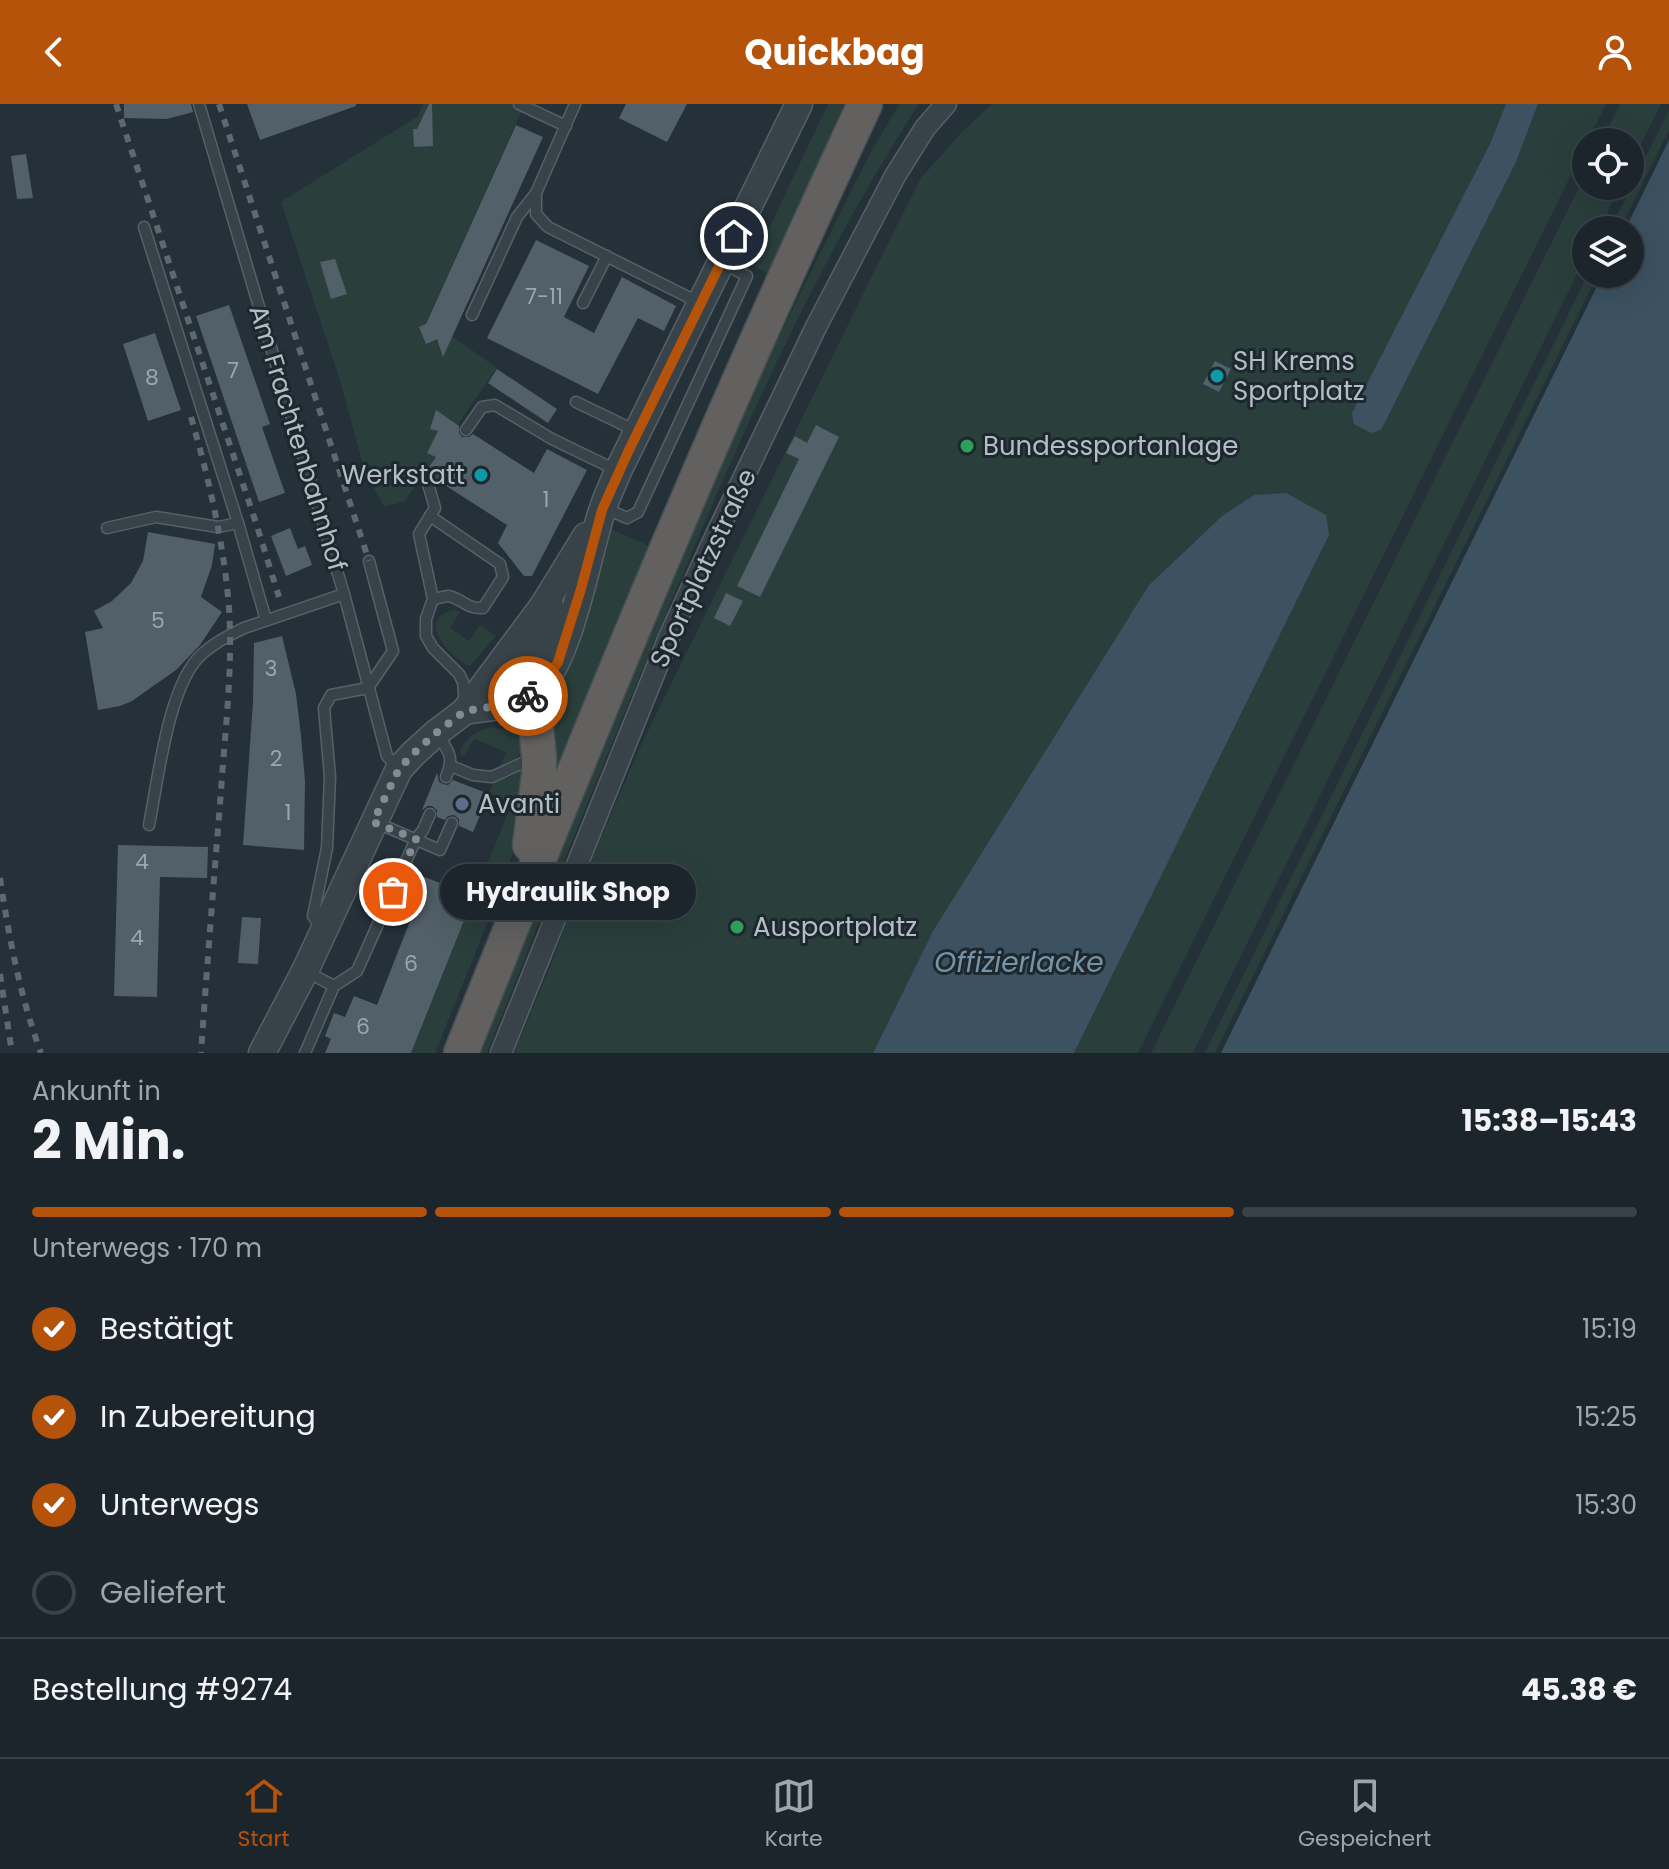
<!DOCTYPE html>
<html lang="de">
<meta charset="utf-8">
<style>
body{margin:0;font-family:Poppins,sans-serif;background:#252d33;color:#f1f3f6;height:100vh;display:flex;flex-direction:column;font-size:30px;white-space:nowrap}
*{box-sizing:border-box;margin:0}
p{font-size:26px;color:#a0a5a9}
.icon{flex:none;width:44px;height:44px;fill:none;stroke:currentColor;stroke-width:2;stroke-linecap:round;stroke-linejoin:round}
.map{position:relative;height:949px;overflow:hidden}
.drawer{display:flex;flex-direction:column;background:#1c252b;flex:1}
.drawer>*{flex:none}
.controls{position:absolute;left:1572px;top:24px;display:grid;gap:16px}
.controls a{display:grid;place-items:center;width:72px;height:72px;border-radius:50%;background:#1c252b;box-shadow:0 8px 32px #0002,0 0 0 2px #3a4247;font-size:40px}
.pin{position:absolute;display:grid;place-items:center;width:68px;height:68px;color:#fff;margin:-34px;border:4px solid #fff;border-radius:50%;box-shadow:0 2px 8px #0007}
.courier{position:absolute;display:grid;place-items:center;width:80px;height:80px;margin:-40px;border:6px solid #b45309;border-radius:50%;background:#fff;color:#222;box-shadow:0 2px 10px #0007}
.bubble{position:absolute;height:56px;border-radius:28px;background:#1c252b;box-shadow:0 8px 32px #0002,0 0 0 2px #3a4247;font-size:26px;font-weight:700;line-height:56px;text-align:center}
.summary em{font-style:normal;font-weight:700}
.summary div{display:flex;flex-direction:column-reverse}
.summary{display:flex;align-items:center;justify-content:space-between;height:136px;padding:0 32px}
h1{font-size:52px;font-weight:700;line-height:60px}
.bar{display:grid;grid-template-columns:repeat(4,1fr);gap:12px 8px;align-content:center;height:96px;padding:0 32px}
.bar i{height:10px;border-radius:6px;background:#3a4247}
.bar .on{background:#b45309}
.bar p{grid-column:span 4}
.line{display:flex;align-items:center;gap:20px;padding:0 32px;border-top:2px solid #3a4247}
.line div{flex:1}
ol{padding:0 32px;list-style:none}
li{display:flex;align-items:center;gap:24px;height:88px}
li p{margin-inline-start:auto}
li .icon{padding:8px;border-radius:50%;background:#b45309;color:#fff;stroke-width:4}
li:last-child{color:#a0a5a9}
li i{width:44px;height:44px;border:4px solid #3a4247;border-radius:50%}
header{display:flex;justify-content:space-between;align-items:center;height:104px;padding:0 32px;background:#b45309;color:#fff;font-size:36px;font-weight:700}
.tab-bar{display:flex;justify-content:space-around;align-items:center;height:112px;border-top:2px solid #3a4247;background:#1c252b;font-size:22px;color:#a0a5a9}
.tab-bar a{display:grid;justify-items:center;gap:4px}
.tab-bar .on{color:#b45309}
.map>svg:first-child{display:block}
.green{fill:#2a3f3c}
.water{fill:#3c5260}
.building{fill:#526069}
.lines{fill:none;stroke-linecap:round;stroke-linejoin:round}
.service-casing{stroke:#566067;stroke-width:13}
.minor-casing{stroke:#566067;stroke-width:23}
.tertiary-casing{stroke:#566067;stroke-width:29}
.trunk-casing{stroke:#434d54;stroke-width:37}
.service{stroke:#384249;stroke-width:10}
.minor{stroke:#384249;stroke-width:20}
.tertiary{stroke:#384249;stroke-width:26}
.trunk{stroke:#626160;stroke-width:34}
.rail{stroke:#5c6972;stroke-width:6;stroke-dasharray:8 8;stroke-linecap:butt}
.done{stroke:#818c94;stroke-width:8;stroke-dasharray:0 14.4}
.route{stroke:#b45309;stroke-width:10}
.culture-dot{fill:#0f9aa8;stroke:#1d272e;stroke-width:3}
.leisure-dot{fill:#2e9e5b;stroke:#1d272e;stroke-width:3}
.service-dot{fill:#5c6f8a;stroke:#1d272e;stroke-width:3}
.labels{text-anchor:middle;stroke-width:6;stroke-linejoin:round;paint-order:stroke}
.number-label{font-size:22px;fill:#9ba6ae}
.poi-label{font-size:26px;fill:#b3bdc5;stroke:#1d272e;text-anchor:start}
.street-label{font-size:26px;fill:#b3bdc5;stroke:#1d272e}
.water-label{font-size:28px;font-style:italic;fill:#7793a6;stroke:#1d272e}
</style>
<header><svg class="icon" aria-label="back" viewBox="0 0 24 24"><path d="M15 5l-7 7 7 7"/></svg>Quickbag<svg class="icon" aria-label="person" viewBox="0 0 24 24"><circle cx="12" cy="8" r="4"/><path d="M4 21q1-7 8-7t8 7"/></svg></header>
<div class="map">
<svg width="1669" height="949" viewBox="0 0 1669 949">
<rect width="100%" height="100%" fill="#253139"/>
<g class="green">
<polygon points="423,0 513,0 522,6 428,215 497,264 404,398 384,402 365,369 341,279 281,98 418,12"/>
<polygon points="828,0 848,0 770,170 735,154 742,141 763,137"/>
<path d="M900,0H919C822,149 750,311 681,474C614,632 550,790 487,949H477C546,777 618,606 689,435C731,334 776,236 826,138C849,92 871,43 900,0Z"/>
<polygon points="992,0 1506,0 1489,41 1516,58 1538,0 1606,0 1138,949 1074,949 1329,431 1254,391 1222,412 1149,481 933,827 873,949 514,949 550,863 581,780 642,639 909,97 921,74 962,28"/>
<polygon points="1620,0 1661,0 1630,62 1630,38 1601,38"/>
<polygon points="1669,6 1669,26 1620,126 1610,126"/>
<polygon points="1586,69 1586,82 1620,82 1599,126 1586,126 1586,152 1193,949 1151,949"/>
<polygon points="1588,170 1598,170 1215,949 1205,949"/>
<polygon points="609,424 651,443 556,670 546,590"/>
<path d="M454,506L460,508L450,524L469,537L480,521L496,532L470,562C450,553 414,515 454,506Z"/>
<path d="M493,623C506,624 535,635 518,652C513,656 506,660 500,663L506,648L474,635L464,652L461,651L460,646C468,632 478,626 493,623Z"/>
<polygon points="520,667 525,667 517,737 499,790 435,949 411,949 512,699 489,689 494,678 510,673"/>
</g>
<g class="water">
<polygon points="1506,0 1538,0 1516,58 1381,326 1371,329 1354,320 1352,309 1489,42"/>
<polygon points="1669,36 1669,949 1221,949 1603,170 1630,170 1630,126 1625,126"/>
<polygon points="1286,389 1326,411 1329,431 1074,949 873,949 933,827 1149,481 1222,412 1254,391"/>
</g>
<g class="building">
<polygon points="124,0 191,0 193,8 167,15 124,14"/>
<polygon points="247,0 356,0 356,2 260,36"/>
<polygon points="429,0 432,0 433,42 414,43 413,25 417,25"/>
<polygon points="626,0 687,0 667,38 619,14"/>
<polygon points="516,21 543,33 443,253 437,235 426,240 419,223 426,220"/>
<polygon points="26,50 33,94 17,95 11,52"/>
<polygon points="536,136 589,162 564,213 594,229 622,173 676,202 664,227 638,214 598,290 487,234"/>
<polygon points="335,155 347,190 331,195 320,158"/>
<polygon points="229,201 270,320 262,323 285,389 259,398 196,212"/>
<polygon points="155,229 181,306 148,317 123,240"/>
<polygon points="1215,257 1231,265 1219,288 1203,280"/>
<polygon points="497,265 557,305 548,319 488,279"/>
<polygon points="436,306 459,322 459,329 462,333 469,333 473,330 534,369 547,345 587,366 532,472 524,472 498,439 507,421 440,378 441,370 437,366 430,365 425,368 436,353 427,349 438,327 430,325"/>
<polygon points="816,321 839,333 760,493 737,482 799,355 786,349 795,332 807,339"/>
<polygon points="290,424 298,445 305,442 312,461 286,472 271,432"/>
<polygon points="148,428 215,440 212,461 201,493 222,508 200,541 176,566 132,597 120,602 98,606 85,528 103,524 94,507 112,497 131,479 143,457"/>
<polygon points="726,489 743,497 730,522 714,514"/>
<polygon points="282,532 296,590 301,632 305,677 304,746 243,741 253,598 254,539"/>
<polygon points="437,669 439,678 443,680 448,681 453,676 489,690 473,728 459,722 459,715 454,711 448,712 445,716 437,713 437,706 432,702 428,702 422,706"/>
<polygon points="118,741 208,743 207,774 160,773 157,893 114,892"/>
<polygon points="422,772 474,792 411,949 325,949 331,935 325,932 334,909 345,913 354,892 377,901 412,812 407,810"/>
<polygon points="242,813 261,814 258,860 238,859"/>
</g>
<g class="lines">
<defs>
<g id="service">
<polyline points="199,0 344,490 387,652 397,663"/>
<polyline points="519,0 566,22"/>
<polyline points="575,0 536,89 536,110 548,123 700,199"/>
<polyline points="144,123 238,419 266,516"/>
<polyline points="583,199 607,152"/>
<polyline points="472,211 517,113 536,89"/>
<polyline points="576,298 636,327"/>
<polyline points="466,326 482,303 495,301 552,335 616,366"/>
<polyline points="433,373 428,380 435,404 419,430 433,495 426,515 426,532 433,544 459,570 463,578 465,599"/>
<polyline points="605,404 627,414 638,408 747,172 722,159"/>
<path d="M430,412L500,460L503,473L483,504C465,505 462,494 448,492C445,492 436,495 433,495"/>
<polyline points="107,424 156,413 218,423 238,419"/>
<path d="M436,629C448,647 455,651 446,673"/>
<polyline points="451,662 473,671 492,673 533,654"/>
<polyline points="375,718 440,746 452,719"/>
<path d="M149,721C158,677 168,580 202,550C214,539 229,531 244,524L344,490"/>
<polyline points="321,823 313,812 327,744 330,673 324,604 331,591 368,584 393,547 369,457"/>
<polyline points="307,868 334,882"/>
<polyline points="305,949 334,882 357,867 416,735 423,726 430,710"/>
</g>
<polyline id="minor" points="501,949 669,533 715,433 816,223 895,72 925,24 946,0"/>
<g id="tertiary">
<polyline points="533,590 535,555 550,502"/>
<path d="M465,607C487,603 513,603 531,591C569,567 587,451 602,407C606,394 613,380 618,367L799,0"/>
<polyline points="262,949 305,867 399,665 413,650 436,629 465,607 543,502 586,432"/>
</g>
<g id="trunk">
<polyline points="530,741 539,670 539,653 533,590"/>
<path d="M461,949C532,772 602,596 677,421C737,279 800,139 865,0"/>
</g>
</defs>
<use href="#service" class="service-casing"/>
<use href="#minor" class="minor-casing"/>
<use href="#tertiary" class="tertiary-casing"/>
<use href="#trunk" class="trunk-casing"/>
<use href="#service" class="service"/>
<use href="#minor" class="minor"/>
<use href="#tertiary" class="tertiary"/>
<use href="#trunk" class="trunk"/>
<g class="rail">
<polyline points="116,0 256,419 279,493"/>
<polyline points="219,0 369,457"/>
<path d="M191,313C209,375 224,440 229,504C233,565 225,627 221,687C214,774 207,862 201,949"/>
<path d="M0,774C9,834 20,892 41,949"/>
<polyline points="0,870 12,949"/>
</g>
</g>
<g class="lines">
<polyline class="done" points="393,788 416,735 373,718 399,665 413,650 436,629 465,607 508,600 528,592"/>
<polyline class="route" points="528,592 533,590 549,572 558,558 581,485 602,406 628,348 734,132"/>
</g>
<g class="culture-dot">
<circle cx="1217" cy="272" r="8"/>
<circle cx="481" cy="371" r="8"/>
</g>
<g class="leisure-dot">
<circle cx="967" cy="342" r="8"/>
<circle cx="737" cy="823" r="8"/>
</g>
<circle class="service-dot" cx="462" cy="700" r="8"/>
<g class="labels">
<g class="number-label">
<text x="544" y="200">7-11</text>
<text x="233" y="274">7</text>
<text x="152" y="281">8</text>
<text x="546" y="403">1</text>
<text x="158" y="524">5</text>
<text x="271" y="572">3</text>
<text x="276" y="662">2</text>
<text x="288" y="716">1</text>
<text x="142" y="765">4</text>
<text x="137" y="841">4</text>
<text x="411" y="867">6</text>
<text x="363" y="930">6</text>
</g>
<g class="poi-label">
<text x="1233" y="266">SH Krems<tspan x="1233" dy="30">Sportplatz</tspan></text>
<text x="983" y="351">Bundessportanlage</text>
<text x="465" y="380" text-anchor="end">Werkstatt</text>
<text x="478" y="709">Avanti</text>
<text x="753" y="832">Ausportplatz</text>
</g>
<g class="street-label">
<text transform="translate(298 334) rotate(73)" y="9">Am Frachtenbahnhof</text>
<text transform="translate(703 464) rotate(-65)" y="9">Sportplatzstraße</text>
</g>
<g class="water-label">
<text x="1019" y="868">Offizierlacke</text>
</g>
</g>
</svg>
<div class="controls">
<a><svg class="icon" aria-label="locate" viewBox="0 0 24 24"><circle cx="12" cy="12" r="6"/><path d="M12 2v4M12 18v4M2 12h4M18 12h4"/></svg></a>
<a><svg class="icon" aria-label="layers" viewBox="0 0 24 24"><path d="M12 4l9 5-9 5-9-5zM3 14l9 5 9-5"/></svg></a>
</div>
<div class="pin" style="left:393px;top:788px;background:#ea580c"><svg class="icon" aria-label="bag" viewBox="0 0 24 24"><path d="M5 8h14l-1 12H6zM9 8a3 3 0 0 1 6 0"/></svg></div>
<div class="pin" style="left:734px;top:132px;background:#1f2937"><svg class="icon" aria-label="home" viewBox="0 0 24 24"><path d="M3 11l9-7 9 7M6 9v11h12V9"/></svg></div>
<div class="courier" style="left:528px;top:592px"><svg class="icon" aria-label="bike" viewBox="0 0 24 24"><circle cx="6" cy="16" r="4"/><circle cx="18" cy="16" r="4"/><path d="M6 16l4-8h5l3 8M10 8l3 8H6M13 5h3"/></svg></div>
<div class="bubble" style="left:440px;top:760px;width:256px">Hydraulik Shop</div>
</div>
<section class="drawer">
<div class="summary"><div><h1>2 Min.</h1><p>Ankunft in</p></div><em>15:38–15:43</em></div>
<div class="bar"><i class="on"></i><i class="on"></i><i class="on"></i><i></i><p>Unterwegs · 170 m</p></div>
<ol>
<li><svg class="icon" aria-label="check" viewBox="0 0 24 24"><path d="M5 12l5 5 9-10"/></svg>Bestätigt<p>15:19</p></li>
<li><svg class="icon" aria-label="check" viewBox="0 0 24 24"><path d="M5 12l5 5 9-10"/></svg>In Zubereitung<p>15:25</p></li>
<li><svg class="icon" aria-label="check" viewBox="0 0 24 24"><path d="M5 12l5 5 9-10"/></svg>Unterwegs<p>15:30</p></li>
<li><i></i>Geliefert</li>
</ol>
<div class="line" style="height:104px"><div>Bestellung #9274</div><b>45.38 €</b></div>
</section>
<nav class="tab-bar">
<a class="on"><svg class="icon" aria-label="home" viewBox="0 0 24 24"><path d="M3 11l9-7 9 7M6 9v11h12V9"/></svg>Start</a>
<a><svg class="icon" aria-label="map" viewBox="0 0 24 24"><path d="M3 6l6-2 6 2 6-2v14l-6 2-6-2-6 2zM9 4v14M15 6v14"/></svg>Karte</a>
<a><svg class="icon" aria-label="saved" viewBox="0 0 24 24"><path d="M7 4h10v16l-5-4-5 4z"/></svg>Gespeichert</a>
</nav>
